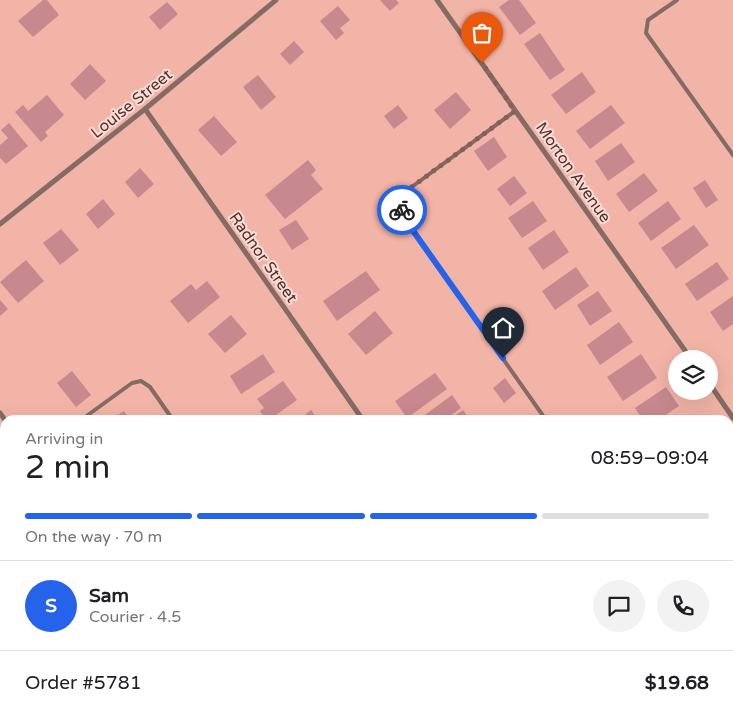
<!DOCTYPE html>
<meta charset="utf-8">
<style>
body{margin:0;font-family:"Varela Round",sans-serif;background:#f2f2f2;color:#202124;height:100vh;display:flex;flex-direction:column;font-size:19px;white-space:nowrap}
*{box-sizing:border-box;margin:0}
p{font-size:16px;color:#757577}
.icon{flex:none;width:28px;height:28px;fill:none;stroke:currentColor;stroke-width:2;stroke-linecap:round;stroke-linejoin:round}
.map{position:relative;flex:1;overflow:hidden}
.details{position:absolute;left:0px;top:415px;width:734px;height:310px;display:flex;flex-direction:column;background:#fff;border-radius:15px 15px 0 0;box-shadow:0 5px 20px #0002}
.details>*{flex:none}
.tools{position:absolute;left:668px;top:350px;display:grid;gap:10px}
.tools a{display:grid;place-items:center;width:50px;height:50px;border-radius:50%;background:#fff;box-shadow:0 5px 20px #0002;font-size:25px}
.pin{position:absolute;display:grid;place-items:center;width:42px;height:42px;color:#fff;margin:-51px -21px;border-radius:50% 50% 50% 0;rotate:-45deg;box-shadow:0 0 5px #0007}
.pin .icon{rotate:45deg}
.courier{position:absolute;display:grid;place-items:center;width:50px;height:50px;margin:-25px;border:4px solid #2563eb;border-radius:50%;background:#fff;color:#222;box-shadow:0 1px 6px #0007}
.summary em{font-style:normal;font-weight:600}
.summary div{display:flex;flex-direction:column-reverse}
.summary{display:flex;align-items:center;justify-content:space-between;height:85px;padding:0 25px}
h1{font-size:32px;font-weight:600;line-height:38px}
.bar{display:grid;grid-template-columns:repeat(4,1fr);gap:8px 5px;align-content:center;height:60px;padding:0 25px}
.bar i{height:6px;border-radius:4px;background:#e0e0e0}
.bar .active{background:#2563eb}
.bar p{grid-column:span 4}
.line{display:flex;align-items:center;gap:12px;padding:0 25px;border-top:1px solid #e0e0e0}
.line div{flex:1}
.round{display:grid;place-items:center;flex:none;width:52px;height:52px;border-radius:26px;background:#f2f2f2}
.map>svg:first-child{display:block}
.building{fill:#c7898e}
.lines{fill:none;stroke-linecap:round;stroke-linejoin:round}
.service{stroke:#846b65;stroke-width:4}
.minor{stroke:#846b65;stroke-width:5}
.done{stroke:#856057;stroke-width:5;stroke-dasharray:0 9}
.route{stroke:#2563eb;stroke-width:6}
.labels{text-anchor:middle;stroke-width:4;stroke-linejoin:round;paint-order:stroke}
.street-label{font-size:16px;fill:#4b322d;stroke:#feddd6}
</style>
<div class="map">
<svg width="733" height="725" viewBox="0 0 733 725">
<rect width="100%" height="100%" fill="#f2b4a6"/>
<g class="building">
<polygon points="43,0 47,0 59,15 33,37 18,21"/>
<polygon points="380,0 396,0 399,3 390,11"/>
<polygon points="509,0 519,0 536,23 520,35 499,7"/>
<polygon points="167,2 178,14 160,30 149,17"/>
<polygon points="338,6 350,20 340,28 344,33 336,40 320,21"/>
<polygon points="540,33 565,70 550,80 524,44"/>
<polygon points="294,41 304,52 290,65 280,54"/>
<polygon points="90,64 106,81 85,100 70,84"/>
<polygon points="582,72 596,92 566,114 551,95"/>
<polygon points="258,75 276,97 261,110 243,87"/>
<polygon points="456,92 471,110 450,129 434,110"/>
<polygon points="47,95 64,115 45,132 48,136 41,142 15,112 23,105 28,111"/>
<polygon points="398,105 408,118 394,129 384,116"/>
<polygon points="611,105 625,123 590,149 576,131"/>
<polygon points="214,116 237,142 221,156 198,130"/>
<polygon points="9,123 28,146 6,164 0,158 0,145 8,138 1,130"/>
<polygon points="494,137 507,157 488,171 474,151"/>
<polygon points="621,143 635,162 608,181 595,161"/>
<polygon points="308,160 316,170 311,175 323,189 285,219 265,195"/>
<polygon points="140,168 154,184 138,198 125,182"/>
<polygon points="644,173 658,191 629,212 616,194"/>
<polygon points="514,176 527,193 510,206 497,189"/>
<polygon points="705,180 718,200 706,208 693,188"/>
<polygon points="103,199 115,214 98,229 86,214"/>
<polygon points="533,201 547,221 522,238 508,218"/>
<polygon points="668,201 681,219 651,241 638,223"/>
<polygon points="296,220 309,239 292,250 279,230"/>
<polygon points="694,225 709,245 676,269 661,248"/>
<polygon points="61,229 79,250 60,265 43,243"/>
<polygon points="554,230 569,252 543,270 528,248"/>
<polygon points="26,260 44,281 18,303 0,282"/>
<polygon points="717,262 729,279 697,301 685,284"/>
<polygon points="576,267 589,286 555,310 542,291"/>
<polygon points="366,271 380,290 337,321 323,301"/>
<polygon points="207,281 220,297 188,323 170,301 191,284 196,290"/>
<polygon points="598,291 612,311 590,326 577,305"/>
<polygon points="733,296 733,324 723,331 710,312"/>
<polygon points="0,300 8,309 0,316"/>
<polygon points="375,311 393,333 366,355 348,334"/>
<polygon points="231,315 247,334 225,353 208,334"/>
<polygon points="619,322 633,342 600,365 587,345"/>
<polygon points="263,354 275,372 241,394 230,376"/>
<polygon points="641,354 657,378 623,401 607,377"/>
<polygon points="72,371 91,395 76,407 57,383"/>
<polygon points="435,373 447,389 407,418 395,401"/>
<polygon points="505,378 516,393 504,403 493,388"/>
<polygon points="283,381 297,400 269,420 266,420 260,411 264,408 257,399"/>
<polygon points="666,387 679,406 658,420 643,420 635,408"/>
<polygon points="452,395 461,408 445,420 418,420"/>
<polygon points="311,410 318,420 299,420"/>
<polygon points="463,410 470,420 448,420"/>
<polygon points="124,411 130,420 110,420"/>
<polygon points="5,605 5,641 0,634 0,609"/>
<polygon points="284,720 317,720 309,725 287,725"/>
<polygon points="469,720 500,720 494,725 473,725"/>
</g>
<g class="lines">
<g class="service">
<polyline points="677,0 648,20 646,33 733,155"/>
<path d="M515,111L409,189C400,200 400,204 404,218L546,420"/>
<polyline points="81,420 132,383 141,381 150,387 173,420"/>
<polyline points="729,674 733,680"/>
<polyline points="0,683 5,690"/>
<polyline points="26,720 30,725"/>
<polyline points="383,720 386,725"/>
</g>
<g class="minor">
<polyline points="437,0 691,359"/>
<polyline points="145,109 363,420"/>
<polyline points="0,224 145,109 276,0"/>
<polyline points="709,383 733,418"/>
<polyline points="0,413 5,420"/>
<polyline points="729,494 733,491"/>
<polyline points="218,720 222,725"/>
<polyline points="575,720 579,725"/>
<polyline points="411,725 418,720"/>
</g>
</g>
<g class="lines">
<polyline class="done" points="402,210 402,198 409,189 515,111 482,63"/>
<polyline class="route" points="402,210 404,218 503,358"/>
</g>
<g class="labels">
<g class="street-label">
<text transform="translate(131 103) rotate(-39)" y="6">Louise Street</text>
<text transform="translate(574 172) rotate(55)" y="6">Morton Avenue</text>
<text transform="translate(264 257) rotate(55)" y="6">Radnor Street</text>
</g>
</g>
</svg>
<div class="tools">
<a><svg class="icon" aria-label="layers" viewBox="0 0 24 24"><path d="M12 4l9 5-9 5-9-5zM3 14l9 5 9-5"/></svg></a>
</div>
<div class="pin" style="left:482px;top:63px;background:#ea580c"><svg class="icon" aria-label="bag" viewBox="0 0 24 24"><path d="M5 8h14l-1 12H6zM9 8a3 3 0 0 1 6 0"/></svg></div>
<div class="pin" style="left:503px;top:358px;background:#1f2937"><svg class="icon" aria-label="home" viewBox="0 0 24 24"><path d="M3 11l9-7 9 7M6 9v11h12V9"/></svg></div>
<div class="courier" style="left:402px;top:210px"><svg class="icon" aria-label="bike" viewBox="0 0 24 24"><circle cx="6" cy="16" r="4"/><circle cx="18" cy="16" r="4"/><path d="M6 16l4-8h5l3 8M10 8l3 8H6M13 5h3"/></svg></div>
<section class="details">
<div class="summary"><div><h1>2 min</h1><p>Arriving in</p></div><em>08:59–09:04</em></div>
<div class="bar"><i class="active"></i><i class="active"></i><i class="active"></i><i></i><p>On the way · 70 m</p></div>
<div class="line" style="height:90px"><b class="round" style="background:#2563eb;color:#fff">S</b><div><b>Sam</b><p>Courier · 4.5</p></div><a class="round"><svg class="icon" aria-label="chat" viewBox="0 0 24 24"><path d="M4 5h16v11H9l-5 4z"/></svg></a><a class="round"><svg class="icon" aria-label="phone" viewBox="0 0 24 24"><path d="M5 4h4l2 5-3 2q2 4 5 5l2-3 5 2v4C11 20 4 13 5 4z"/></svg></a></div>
<div class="line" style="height:65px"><div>Order #5781</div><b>$19.68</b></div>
</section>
</div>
